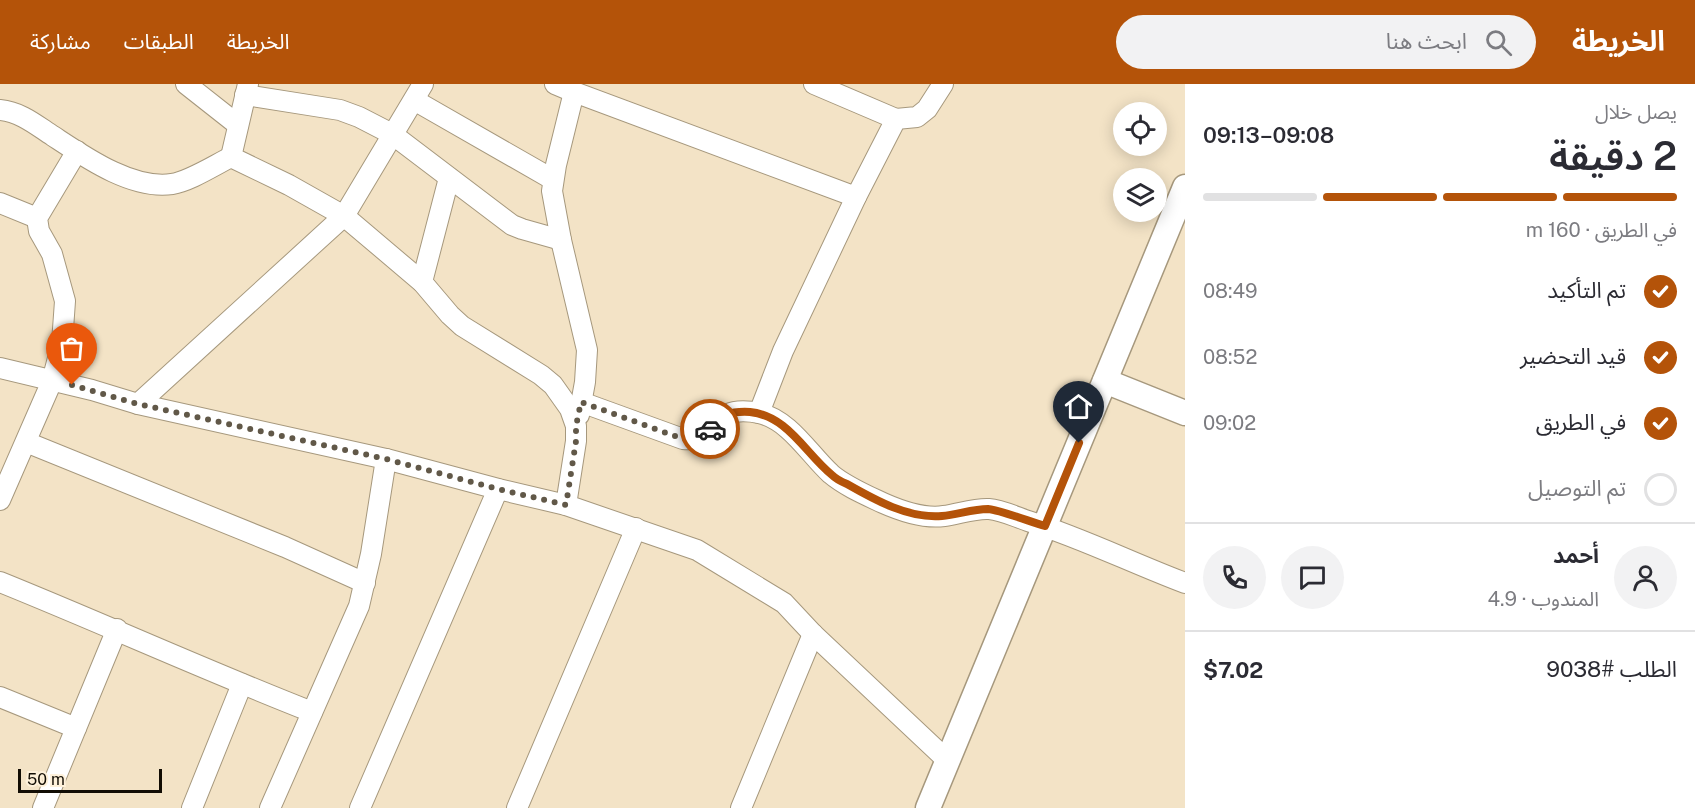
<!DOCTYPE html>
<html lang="ar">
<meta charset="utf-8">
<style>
body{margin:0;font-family:"Public Sans","Noto Sans Arabic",sans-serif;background:#f2f2f3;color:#2b2b33;direction:rtl;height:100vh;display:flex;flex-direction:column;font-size:22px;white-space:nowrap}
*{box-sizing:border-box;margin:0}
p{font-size:20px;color:#7c7c81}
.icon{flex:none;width:33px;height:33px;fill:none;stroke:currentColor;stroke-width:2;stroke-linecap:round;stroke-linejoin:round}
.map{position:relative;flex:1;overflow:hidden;direction:ltr}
.panel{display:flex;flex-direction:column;background:#fff;width:510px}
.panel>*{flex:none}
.tools{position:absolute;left:1113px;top:18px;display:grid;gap:12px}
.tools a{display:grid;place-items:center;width:54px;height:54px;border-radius:50%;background:#fff;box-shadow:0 3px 15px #0003;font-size:30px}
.scale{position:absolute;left:18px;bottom:15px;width:144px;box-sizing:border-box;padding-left:6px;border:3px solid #120d04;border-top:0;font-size:16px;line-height:21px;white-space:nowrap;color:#120d04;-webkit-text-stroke:4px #fef1da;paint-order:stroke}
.pin{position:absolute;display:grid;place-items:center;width:51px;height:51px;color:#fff;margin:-62px -26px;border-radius:50% 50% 50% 0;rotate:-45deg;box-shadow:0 0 6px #0007}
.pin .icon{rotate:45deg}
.courier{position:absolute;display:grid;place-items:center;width:60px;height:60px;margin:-30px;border:4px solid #b45309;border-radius:50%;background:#fff;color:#222;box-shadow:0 2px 8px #0007}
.overview em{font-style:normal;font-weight:600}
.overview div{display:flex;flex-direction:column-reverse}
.overview{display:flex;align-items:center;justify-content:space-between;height:102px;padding:0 18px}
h1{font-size:39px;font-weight:600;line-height:45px}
.bar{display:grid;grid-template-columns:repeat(4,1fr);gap:9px 6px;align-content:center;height:72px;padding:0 18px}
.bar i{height:8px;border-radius:4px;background:#e1e1e2}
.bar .active{background:#b45309}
.bar p{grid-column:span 4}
.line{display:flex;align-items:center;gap:15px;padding:0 18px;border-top:2px solid #e1e1e2}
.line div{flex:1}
.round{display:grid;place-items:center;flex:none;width:63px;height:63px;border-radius:32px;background:#f2f2f3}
ol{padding:0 18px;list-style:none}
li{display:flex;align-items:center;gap:18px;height:66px}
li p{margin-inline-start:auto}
li .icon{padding:6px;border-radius:50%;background:#b45309;color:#fff;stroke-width:4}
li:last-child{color:#7c7c81}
li i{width:33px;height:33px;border:3px solid #e1e1e2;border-radius:50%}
header{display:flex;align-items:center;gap:36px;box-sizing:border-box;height:84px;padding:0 30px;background:#b45309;color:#fff}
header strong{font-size:28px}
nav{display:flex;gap:33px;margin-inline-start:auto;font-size:21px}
.search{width:420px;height:54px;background:#f2f2f3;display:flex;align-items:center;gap:15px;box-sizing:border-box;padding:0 21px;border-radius:33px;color:#7c7c81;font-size:22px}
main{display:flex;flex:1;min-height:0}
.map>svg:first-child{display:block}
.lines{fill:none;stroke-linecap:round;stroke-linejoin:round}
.minor-casing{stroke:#a6987d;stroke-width:22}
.tertiary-casing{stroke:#a6987d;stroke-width:27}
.minor{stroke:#fff;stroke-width:20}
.tertiary{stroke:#fff;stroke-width:24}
.done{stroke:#615848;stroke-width:6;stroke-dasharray:0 10.8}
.route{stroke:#b45309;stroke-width:8}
</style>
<header>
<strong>الخريطة</strong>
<div class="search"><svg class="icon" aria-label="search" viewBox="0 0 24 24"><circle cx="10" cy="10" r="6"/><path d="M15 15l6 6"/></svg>ابحث هنا</div>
<nav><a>الخريطة</a><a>الطبقات</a><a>مشاركة</a></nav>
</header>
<main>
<section class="panel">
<div class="overview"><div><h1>2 دقيقة</h1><p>يصل خلال</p></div><em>09:08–09:13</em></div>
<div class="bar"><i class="active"></i><i class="active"></i><i class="active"></i><i></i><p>في الطريق · 160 m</p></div>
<ol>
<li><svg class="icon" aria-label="check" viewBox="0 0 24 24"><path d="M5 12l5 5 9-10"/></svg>تم التأكيد<p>08:49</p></li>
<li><svg class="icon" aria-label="check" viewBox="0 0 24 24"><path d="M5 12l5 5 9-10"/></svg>قيد التحضير<p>08:52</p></li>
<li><svg class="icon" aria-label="check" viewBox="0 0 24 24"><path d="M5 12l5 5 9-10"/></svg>في الطريق<p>09:02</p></li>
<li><i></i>تم التوصيل</li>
</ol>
<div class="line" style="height:108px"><a class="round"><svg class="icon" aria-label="person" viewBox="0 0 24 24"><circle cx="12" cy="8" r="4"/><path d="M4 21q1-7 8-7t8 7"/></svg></a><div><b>أحمد</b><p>المندوب · 4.9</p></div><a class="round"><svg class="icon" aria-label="chat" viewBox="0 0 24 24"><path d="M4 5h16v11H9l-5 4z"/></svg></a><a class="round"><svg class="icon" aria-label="phone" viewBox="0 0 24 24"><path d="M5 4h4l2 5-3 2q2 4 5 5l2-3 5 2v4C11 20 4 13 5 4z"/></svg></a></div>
<div class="line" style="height:78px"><div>الطلب #9038</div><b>$7.02</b></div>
</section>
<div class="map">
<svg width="1185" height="724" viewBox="0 0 1185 724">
<rect width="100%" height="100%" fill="#f3e3c6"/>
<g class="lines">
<defs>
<g id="minor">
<polyline points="186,0 238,41"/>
<polyline points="248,0 231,73 289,101 344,132 422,198 450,231 462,242 541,291 553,301 570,325 576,342 576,357 566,421"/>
<polyline points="555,0 574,8 856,113"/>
<polyline points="814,0 896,35"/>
<polyline points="574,8 556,81 552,107 561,156 587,266 585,298 579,331"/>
<polyline points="245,11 340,26 359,33 392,50 512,141 522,145 561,156"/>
<polyline points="414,16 552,95"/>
<path d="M0,26C21,28 36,41 53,52C85,73 132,106 172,100C190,97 213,82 231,73"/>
<polyline points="0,119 37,134"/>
<polyline points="422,198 449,94"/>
<polyline points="0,284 92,306 138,320 386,375 498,405 566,421 697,466 784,519 813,550 948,677"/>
<path d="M581,318L683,355C709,358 708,338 728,330C736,326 750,327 759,329C790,336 809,370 831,390C845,402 866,411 883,419C901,427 924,435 944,432C959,430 975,424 989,425C1002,426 1016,433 1028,437C1082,454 1132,479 1185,499"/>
<polyline points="138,320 344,132 423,0"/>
<polyline points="759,329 783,267 856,113 896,35 917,33 927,25 943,0"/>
<polyline points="26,358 285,463 365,499"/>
<polyline points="0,416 52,297 62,259 65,217 52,170 39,147 37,134 77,67"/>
<path d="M0,498C104,540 207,587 312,628"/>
<polyline points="0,613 76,644"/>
<polyline points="43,724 117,545"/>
<polyline points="192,724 242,600"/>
<polyline points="270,724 359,522 371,470 386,375"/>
<polyline points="360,724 498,405"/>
<polyline points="517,724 636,444"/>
<polyline points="741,724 813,550"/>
</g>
<g id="tertiary">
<polyline points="1105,297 1185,329"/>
<polyline points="928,724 1185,103"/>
</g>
</defs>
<use href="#minor" class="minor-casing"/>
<use href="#tertiary" class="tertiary-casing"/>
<use href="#minor" class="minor"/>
<use href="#tertiary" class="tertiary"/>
</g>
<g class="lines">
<path class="done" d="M72,301L138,320L386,375L498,405L566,421L576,357V342L581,318L683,355C694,356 702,353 710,345"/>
<path class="route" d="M710,345C724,330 729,327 750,328C788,332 805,369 832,391C836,395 842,398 847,400C875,416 909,435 942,432C957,431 972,425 988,425C1000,426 1031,438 1045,442L1079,359"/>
</g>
</svg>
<div class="tools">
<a><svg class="icon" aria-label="locate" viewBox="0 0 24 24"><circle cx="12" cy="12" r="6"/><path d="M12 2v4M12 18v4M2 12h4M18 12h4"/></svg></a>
<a><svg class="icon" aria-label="layers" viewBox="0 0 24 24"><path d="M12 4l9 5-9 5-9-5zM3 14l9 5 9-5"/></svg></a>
</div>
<div class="scale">50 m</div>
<div class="pin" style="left:72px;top:301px;background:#ea580c"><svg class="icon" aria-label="bag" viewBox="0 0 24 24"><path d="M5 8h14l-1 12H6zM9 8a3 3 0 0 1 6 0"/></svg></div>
<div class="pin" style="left:1079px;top:359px;background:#1f2937"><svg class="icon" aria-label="home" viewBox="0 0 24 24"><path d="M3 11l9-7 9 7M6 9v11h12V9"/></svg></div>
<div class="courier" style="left:710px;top:345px"><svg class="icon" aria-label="car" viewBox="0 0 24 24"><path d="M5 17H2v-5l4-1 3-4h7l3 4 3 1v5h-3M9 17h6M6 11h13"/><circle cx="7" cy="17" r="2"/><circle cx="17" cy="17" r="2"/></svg></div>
</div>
</main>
